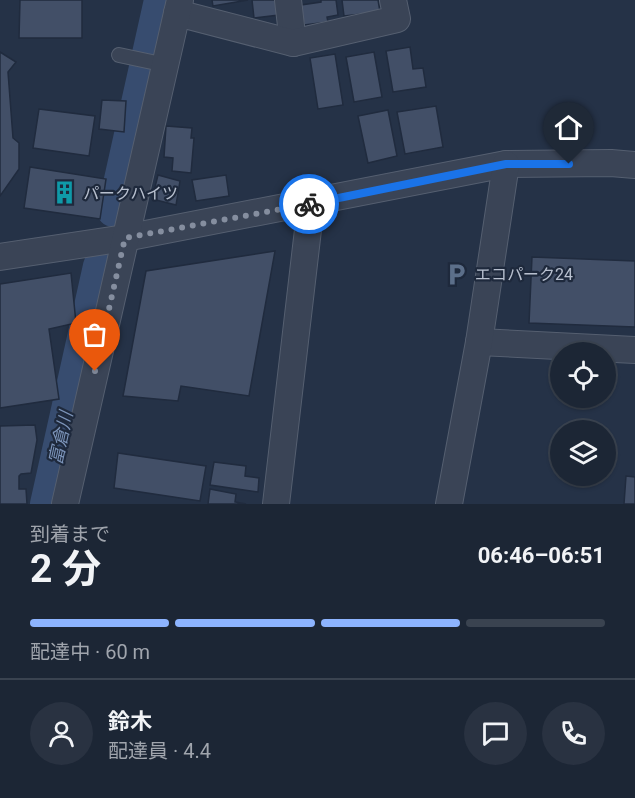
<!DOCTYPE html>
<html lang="ja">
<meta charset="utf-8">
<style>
body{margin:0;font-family:Roboto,"Noto Sans JP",sans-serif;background:#293241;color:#f1f3f6;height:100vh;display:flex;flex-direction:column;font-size:22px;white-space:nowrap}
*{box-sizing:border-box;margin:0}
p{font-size:20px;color:#a0a5ad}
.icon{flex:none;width:33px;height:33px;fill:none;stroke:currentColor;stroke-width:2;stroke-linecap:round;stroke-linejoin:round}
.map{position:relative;height:504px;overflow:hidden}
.drawer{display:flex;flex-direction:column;background:#1c2635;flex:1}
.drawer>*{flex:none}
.tools{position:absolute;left:550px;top:342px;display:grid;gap:12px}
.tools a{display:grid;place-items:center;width:66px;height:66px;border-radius:50%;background:#1c2635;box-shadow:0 2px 4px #0004,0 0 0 2px #3a4350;font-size:30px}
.pin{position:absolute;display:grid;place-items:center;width:51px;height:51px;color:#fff;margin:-62px -26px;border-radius:50% 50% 50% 0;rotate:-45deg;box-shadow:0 0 6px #0007}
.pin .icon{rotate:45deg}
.courier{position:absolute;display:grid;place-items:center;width:60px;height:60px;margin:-30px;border:4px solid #1a73e8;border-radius:50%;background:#fff;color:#222;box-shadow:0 2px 8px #0007}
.headline em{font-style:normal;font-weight:700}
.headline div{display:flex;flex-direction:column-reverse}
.headline{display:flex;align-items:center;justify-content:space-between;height:102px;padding:0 30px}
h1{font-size:39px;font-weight:700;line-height:45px}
.bar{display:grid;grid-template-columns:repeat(4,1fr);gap:9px 6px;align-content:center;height:72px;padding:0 30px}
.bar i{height:8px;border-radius:4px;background:#3a4350}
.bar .current{background:#8db4ff}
.bar p{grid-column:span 4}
.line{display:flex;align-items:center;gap:15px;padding:0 30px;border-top:2px solid #3a4350}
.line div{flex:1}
.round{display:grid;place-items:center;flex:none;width:63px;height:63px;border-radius:32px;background:#293241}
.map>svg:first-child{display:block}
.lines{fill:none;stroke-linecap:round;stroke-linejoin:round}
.canal{stroke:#374c6f;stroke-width:32}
.building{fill:#424f67;stroke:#202b3e;stroke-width:1.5}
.service-casing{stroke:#555f70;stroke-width:16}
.minor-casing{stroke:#555f70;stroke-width:28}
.service{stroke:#3a4456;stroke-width:14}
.minor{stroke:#3a4456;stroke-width:26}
.done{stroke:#858e9f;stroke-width:6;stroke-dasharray:0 10.8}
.route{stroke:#1a73e8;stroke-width:8}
.labels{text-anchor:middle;stroke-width:4.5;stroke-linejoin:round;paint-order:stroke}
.poi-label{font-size:16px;fill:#b8c0cf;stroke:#1e293c;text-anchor:start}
.water-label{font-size:18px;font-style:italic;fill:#7c94b9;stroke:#1e293c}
</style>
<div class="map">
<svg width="635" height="504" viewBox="0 0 635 504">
<rect width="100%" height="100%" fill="#253247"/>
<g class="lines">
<g class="canal">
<polyline points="113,211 160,0"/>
<polyline points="46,504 99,266"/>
</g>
</g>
<g class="building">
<polygon points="20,0 82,0 82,38 19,38"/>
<polygon points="212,0 248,0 213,6"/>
<polygon points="252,0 277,0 279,15 254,18"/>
<polygon points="321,0 336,0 338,15 327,17 328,22 304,25 301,5 321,2"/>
<polygon points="342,0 378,0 380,12 344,16"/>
<polygon points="410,47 413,69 423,68 426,87 393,92 386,51"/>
<polygon points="0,52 16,62 8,72 13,138 19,143 19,169 0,196"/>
<polygon points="374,52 382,97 354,102 346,57"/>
<polygon points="335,54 343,105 318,109 310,58"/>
<polygon points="102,100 126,101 124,132 99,129"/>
<polygon points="436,106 443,147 405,154 397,112"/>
<polygon points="39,109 95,116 89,156 33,148"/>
<polygon points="388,110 397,156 368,163 358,116"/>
<polygon points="166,126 192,128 191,138 194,138 191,173 172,171 173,158 164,157"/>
<polygon points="30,167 106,179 100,219 24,208"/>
<polygon points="158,175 180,181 176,205 152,199"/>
<polygon points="226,175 229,196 196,201 192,180"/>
<polygon points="275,251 249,396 181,386 178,401 123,396 146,271"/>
<polygon points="532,257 635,261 635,327 529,323"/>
<polygon points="71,273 76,323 49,329 59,399 0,408 0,284"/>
<polygon points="35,425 37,440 31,473 21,474 19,476 19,489 26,489 27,504 0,504 0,426"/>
<polygon points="118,453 206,466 200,501 114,488"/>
<polygon points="214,462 246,466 245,476 259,478 258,492 210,485"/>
<polygon points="626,476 635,477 635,504 624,504"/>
<polygon points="210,489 236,494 235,502 246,504 208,504"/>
</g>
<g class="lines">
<defs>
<polyline id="service" points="119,55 166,65"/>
<g id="minor">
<polyline points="288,0 293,43"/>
<polyline points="177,13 293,43 397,19 393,0"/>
<polyline points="0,257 125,238 506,164 611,163 635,165"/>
<polyline points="479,342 635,350"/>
<polyline points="65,504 180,0"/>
<polyline points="276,504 311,204"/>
<polyline points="449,504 479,342 506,164"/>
</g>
</defs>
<use href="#service" class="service-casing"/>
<use href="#minor" class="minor-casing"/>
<use href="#service" class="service"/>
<use href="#minor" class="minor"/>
</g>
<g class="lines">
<polyline class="done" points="95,371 125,238 309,204"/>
<polyline class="route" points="309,204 506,164 569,164"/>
</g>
<defs>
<symbol id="building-bare" viewBox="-9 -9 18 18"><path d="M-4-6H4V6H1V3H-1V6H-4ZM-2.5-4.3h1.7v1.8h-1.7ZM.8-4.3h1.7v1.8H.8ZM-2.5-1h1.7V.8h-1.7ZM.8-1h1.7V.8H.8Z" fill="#0f9aa8" stroke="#1e293c" stroke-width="2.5" paint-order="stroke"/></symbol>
<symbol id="parking-bare" viewBox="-9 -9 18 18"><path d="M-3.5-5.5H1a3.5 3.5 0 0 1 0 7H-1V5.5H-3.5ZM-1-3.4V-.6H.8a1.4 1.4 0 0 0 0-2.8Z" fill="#5c6f8a" stroke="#1e293c" stroke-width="2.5" paint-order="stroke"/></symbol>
</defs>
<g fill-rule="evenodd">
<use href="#building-bare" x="48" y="176" width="33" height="33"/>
<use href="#parking-bare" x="440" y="258" width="33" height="33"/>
</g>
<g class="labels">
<g class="poi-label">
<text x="83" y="199">パークハイツ</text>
<text x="475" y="280">エコパーク24</text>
</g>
<g class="water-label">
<text transform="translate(61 438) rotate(-78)" y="6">富倉川</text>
</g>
</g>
</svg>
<div class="tools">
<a><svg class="icon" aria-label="locate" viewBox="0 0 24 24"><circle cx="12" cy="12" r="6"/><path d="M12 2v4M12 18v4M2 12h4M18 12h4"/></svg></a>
<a><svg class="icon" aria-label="layers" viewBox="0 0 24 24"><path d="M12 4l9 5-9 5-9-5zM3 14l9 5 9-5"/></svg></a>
</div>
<div class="pin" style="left:95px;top:371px;background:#ea580c"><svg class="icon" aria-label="bag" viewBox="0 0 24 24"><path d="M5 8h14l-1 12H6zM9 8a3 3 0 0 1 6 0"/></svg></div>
<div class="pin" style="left:569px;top:164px;background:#1f2937"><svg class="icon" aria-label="home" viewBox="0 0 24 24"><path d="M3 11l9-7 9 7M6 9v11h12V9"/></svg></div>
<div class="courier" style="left:309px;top:204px"><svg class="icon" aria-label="bike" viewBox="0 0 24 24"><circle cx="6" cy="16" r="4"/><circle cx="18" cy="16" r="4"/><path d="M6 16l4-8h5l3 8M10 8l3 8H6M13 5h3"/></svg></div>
</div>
<section class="drawer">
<div class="headline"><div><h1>2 分</h1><p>到着まで</p></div><em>06:46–06:51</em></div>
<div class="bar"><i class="current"></i><i class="current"></i><i class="current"></i><i></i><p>配達中 · 60 m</p></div>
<div class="line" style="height:108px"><a class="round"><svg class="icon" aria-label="person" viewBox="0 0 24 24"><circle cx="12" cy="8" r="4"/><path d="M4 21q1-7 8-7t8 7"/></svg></a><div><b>鈴木</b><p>配達員 · 4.4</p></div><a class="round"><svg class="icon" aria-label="chat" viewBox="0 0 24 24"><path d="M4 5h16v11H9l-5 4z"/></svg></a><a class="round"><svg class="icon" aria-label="phone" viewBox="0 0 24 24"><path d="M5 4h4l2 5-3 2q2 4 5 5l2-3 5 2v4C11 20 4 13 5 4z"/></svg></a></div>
</section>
